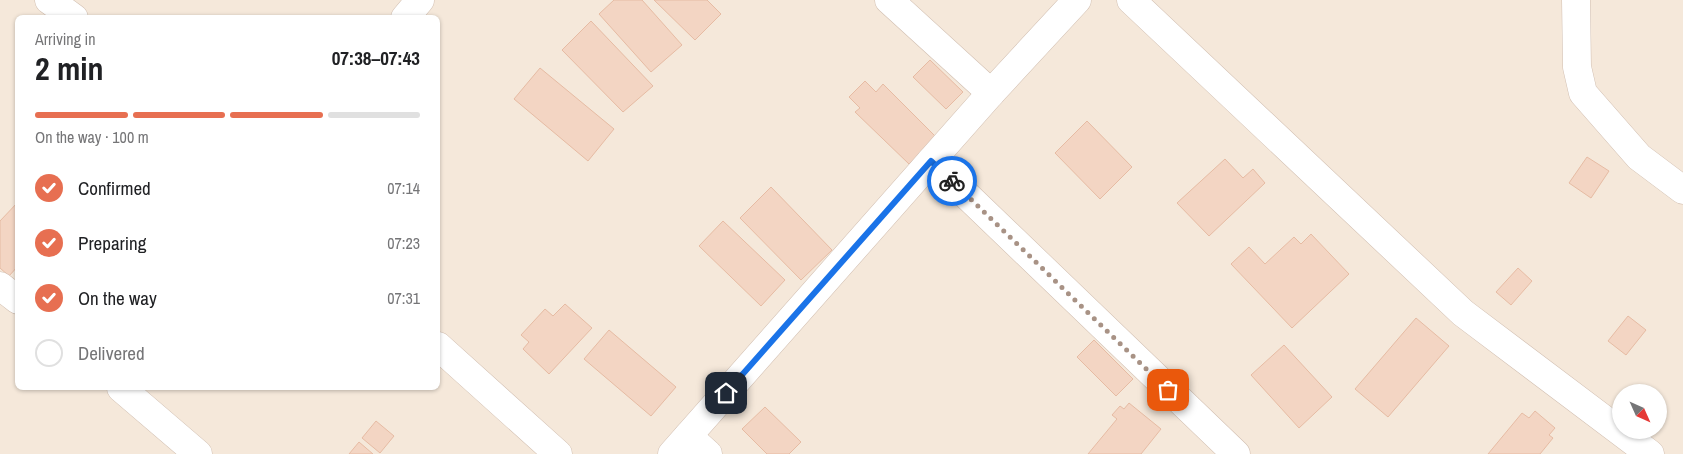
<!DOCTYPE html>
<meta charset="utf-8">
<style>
body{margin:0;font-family:"Archivo Narrow",sans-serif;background:#f6f6f6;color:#202124;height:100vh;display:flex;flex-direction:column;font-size:19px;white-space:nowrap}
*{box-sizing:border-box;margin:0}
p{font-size:16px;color:#757577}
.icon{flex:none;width:28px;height:28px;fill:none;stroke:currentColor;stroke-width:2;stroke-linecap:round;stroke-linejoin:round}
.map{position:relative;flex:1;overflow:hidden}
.side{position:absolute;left:15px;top:15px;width:425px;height:375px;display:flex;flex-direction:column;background:#fff;border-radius:8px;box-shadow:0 1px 4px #0004}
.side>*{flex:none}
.needle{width:32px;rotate:135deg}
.fabs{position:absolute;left:1612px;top:384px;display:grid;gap:10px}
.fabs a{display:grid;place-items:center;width:55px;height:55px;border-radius:50%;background:#fff;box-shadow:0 1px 4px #0004;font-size:25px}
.pin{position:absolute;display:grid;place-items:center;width:42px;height:42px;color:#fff;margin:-21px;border-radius:10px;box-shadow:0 2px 8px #0006}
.courier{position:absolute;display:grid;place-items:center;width:50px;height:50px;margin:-25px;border:4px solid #1a73e8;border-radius:50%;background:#fff;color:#222;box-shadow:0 1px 6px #0007}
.head em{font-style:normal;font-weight:800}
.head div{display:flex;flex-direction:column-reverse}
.head{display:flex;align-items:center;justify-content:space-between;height:85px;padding:0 20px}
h1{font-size:32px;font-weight:800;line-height:38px}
.bar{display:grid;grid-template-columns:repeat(4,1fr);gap:8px 5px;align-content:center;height:60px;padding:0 20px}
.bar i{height:6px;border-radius:4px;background:#e0e0e0}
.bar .active{background:#e76f51}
.bar p{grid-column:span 4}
ol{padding:0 20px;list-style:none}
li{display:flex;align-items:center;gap:15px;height:55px}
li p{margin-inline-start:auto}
li .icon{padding:5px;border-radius:50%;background:#e76f51;color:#fff;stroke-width:4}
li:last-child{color:#757577}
li i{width:28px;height:28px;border:2px solid #e0e0e0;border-radius:50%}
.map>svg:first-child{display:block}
.residential{fill:#f5e8da;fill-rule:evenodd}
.building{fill:#f3d5c3;stroke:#e6bba3}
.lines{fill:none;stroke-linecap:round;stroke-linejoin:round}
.street-casing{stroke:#d1beb0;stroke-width:29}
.street{stroke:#fff;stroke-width:28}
.done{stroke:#a89285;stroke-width:5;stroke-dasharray:0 9}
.route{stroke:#1a73e8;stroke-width:6}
</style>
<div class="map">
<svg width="1683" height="454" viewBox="0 0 1683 454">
<rect width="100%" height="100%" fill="#fdf6ec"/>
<path class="residential" d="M0,0H1683V454H0ZM18,18H438V388H18ZM1621,392H1659V430H1621Z"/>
<g class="building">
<polygon points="614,0 642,0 682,45 651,72 599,14"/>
<polygon points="654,0 707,0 721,14 695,40"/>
<polygon points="591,21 653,86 623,112 562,50"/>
<polygon points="930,60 963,92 946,109 913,77"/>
<polygon points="540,68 614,129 588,161 514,99"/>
<polygon points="865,81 876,92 883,84 936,137 909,164 855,112 860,108 849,97"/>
<polygon points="1087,121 1132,167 1100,199 1055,153"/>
<polygon points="1587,157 1609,171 1591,198 1569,183"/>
<polygon points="1225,159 1243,178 1253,169 1265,183 1209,236 1177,203"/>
<polygon points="771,187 832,250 801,280 740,218"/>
<polygon points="18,202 18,266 9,276 0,268 0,221"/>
<polygon points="723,221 785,280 761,306 699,246"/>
<polygon points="1311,234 1349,274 1292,328 1231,264 1249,247 1265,264 1294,237 1301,244"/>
<polygon points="1518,268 1532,281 1511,305 1496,292"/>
<polygon points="565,304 592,328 549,374 523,349 529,342 521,335 545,309 553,316"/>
<polygon points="1628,316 1646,330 1626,355 1608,341"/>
<polygon points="1416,318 1449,346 1388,417 1355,389"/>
<polygon points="609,330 676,387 651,416 584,359"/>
<polygon points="1094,340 1133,379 1116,396 1077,357"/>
<polygon points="1284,345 1332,397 1299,428 1251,375"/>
<polygon points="1129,403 1161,429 1141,454 1088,454 1117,419 1112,415 1120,406 1124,409"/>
<polygon points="765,407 801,442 789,454 767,454 742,429"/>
<polygon points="1535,411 1555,428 1549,435 1553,438 1540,454 1488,454 1522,413 1529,418"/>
<polygon points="376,421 394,436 380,453 362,438"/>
<polygon points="359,442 373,454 349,454"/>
</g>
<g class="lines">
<defs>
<g id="street">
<polyline points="49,0 74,18"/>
<polyline points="889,0 991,93"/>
<polyline points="1131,0 1463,313 1650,454"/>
<polyline points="1576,0 1577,67 1583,93 1639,157 1683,190"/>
<polyline points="405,18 420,0"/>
<polyline points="931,161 1236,454"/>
<polyline points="0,286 18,300"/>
<polyline points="438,346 558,454"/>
<polyline points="121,388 198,454"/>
<polyline points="688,436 708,454"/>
<polyline points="672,454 991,93 1077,0"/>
</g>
</defs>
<use href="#street" class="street-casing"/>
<use href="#street" class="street"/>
</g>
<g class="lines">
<polyline class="done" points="952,181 1168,390"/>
<polyline class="route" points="726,393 931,161 952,181"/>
</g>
</svg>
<div class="fabs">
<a><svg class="needle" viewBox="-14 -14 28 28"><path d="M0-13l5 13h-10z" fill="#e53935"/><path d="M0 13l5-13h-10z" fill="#757577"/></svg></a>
</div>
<div class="pin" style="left:1168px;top:390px;background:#ea580c"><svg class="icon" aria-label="bag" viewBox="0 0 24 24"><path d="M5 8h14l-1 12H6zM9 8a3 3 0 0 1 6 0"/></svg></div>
<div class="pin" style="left:726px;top:393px;background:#1f2937"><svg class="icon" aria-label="home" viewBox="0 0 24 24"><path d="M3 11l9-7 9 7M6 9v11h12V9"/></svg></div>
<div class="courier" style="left:952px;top:181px"><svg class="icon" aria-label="bike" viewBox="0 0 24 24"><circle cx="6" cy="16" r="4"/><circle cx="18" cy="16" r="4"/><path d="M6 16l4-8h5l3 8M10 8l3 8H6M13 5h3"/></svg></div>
<section class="side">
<div class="head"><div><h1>2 min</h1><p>Arriving in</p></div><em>07:38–07:43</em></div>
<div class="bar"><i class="active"></i><i class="active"></i><i class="active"></i><i></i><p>On the way · 100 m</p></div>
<ol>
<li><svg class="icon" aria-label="check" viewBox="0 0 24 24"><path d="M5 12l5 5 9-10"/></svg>Confirmed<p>07:14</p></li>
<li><svg class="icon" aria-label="check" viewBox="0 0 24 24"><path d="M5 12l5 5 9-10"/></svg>Preparing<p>07:23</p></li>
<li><svg class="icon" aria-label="check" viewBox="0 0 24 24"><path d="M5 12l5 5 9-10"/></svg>On the way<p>07:31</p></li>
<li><i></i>Delivered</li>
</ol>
</section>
</div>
